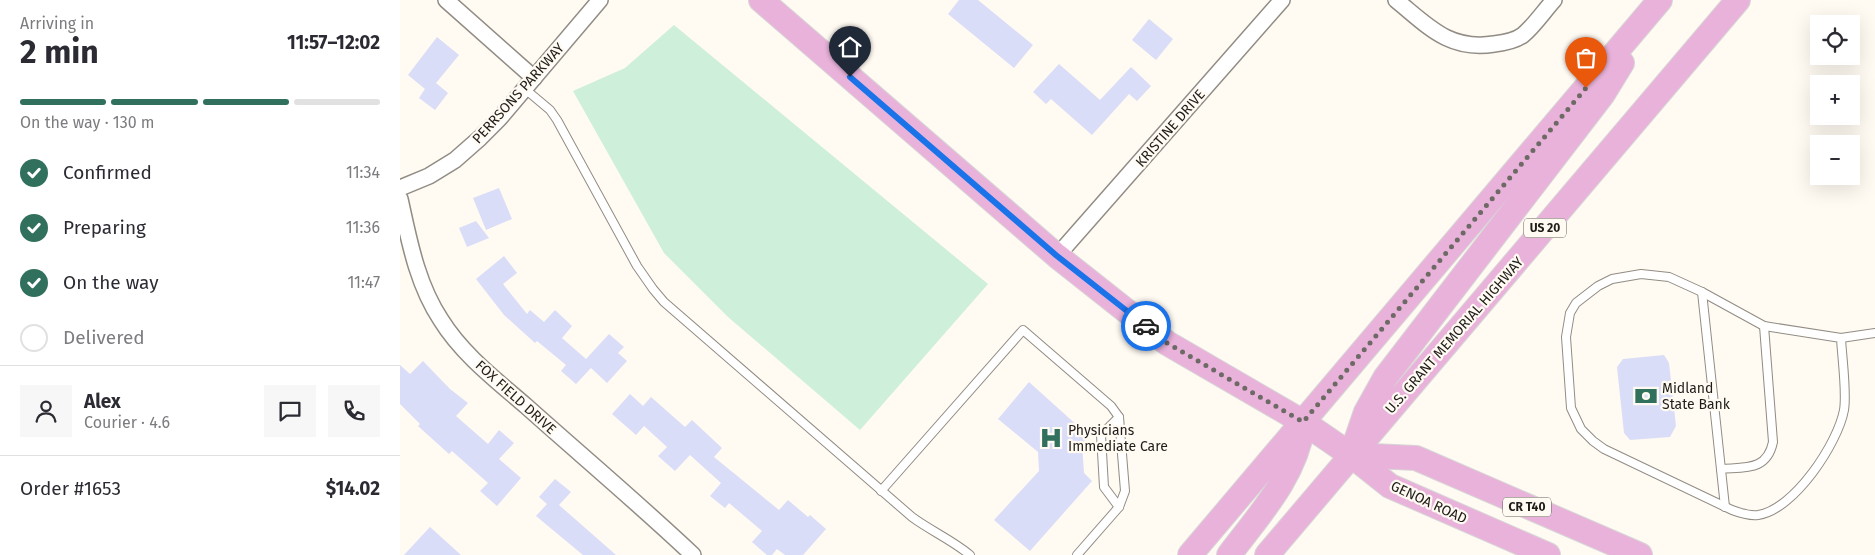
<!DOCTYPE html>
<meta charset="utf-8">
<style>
body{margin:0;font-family:"Fira Sans",sans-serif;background:#f7f7f7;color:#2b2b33;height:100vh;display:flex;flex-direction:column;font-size:19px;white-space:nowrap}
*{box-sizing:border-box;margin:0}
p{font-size:16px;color:#7c7c81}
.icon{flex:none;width:28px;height:28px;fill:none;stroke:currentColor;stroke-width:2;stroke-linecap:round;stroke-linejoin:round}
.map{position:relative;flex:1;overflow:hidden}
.sheet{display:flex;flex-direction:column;background:#fff;width:400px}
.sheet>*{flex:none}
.controls{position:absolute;left:1410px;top:15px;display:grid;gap:10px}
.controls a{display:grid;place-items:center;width:50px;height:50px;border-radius:0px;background:#fff;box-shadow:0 5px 20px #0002;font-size:25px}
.pin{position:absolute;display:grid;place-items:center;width:42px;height:42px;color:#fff;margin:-51px -21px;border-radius:50% 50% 50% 0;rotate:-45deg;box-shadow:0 0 5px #0007}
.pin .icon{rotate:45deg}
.courier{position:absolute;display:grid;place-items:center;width:50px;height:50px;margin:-25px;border:4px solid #1a73e8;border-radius:50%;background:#fff;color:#222;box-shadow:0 1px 6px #0007}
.head em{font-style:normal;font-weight:700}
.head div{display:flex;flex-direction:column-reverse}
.head{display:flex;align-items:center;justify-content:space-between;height:85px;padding:0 20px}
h1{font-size:32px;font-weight:700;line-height:38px}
.bar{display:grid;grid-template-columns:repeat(4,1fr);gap:8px 5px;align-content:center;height:60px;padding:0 20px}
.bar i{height:6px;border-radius:4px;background:#e1e1e2}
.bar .on{background:#31705d}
.bar p{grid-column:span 4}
.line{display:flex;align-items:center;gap:12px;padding:0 20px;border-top:1px solid #e1e1e2}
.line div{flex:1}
.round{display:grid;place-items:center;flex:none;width:52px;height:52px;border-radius:0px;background:#f7f7f7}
ol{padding:0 20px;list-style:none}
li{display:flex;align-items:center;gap:15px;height:55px}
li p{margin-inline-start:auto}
li .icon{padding:5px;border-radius:50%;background:#31705d;color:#fff;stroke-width:4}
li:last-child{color:#7c7c81}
li i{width:28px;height:28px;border:2px solid #e1e1e2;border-radius:50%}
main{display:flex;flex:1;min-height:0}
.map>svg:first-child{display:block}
.green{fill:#ceefda}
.building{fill:#daddf7}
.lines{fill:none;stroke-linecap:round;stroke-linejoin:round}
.service-casing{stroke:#918c84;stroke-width:10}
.minor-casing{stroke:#918c84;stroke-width:18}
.primary-casing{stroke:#d7d6d6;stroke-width:26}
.service{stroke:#fff;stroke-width:8}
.minor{stroke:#fff;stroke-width:15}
.primary{stroke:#e9b2da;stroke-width:24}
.done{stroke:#6d6a65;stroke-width:5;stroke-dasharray:0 9}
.route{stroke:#1a73e8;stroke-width:6}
.labels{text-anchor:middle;stroke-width:4.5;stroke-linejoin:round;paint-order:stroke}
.shield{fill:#fffaf2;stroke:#625f5a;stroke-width:1}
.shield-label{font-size:12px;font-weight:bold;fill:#1f1d19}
.street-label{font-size:14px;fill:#1f1d19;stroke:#fffaf2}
.poi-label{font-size:14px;fill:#1f1d19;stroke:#fffaf2;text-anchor:start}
</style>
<main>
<section class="sheet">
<div class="head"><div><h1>2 min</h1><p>Arriving in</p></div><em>11:57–12:02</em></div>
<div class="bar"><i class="on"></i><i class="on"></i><i class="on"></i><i></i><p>On the way · 130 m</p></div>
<ol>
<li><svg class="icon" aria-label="check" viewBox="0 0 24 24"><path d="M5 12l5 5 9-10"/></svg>Confirmed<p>11:34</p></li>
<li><svg class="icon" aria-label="check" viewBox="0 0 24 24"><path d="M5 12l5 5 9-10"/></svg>Preparing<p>11:36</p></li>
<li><svg class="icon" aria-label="check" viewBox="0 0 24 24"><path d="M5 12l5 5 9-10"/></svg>On the way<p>11:47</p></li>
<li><i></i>Delivered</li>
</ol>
<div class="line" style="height:90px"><a class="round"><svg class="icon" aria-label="person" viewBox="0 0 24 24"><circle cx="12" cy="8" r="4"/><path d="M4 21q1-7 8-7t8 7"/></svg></a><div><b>Alex</b><p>Courier · 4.6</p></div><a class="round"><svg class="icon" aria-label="chat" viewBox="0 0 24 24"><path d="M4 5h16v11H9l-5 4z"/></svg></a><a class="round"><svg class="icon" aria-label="phone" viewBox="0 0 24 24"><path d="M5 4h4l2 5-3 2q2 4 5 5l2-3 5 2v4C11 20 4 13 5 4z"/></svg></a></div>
<div class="line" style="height:65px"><div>Order #1653</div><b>$14.02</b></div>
</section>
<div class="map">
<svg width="1475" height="555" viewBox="0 0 1475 555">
<rect width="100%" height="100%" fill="#fffaf2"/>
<polygon class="green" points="274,25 588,284 460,430 328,317 264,253 173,91 225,68"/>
<g class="building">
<polygon points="559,0 578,0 633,45 614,68 548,14"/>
<polygon points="749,19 773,39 756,60 732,40"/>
<polygon points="37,37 59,55 36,83 48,93 35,110 19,98 25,89 8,75"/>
<polygon points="659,64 700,100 731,67 751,86 737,101 729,94 692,135 651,99 646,104 633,92"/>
<polygon points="99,188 112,219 86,230 73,198"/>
<polygon points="76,221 89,238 67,247 59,228"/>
<polygon points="104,256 117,273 103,284 127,314 130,310 144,322 155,310 172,326 162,338 186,359 209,334 224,347 218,353 227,361 207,383 191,368 176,384 161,371 166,365 137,341 135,343 104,315 76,279"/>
<polygon points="1264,355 1269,363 1276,426 1270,437 1230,440 1224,433 1217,367 1223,359"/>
<polygon points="23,361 50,389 68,403 56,416 88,444 99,430 114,443 99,459 121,478 97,506 80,491 88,483 52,451 49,454 18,426 20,424 0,404 0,365 10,374"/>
<polygon points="629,382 689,436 682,444 684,473 692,481 630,551 594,520 639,471 638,452 598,419"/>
<polygon points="230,394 243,406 251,397 285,427 292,420 322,448 314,457 379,510 388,500 408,517 410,515 426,529 403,555 385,555 377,549 372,555 367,555 352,542 362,531 329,503 325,508 310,496 321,483 290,455 275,471 258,456 267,447 244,426 236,435 212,414"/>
<polygon points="155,479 171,492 159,505 216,555 183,555 136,516 147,504 139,497"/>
<polygon points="30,527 61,555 4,555"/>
</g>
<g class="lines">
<defs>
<g id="service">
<path d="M125,89L150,110L157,120L237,266L253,289L264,302L512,517C531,531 552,540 570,555"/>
<polyline points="1302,292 1325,507"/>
<path d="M1441,338C1442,358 1447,392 1444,410C1438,443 1394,510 1358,515C1349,516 1340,513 1332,510L1204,449L1193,441L1181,429L1171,408L1166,337L1170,313L1176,303L1198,286L1212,279L1241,274L1269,277L1302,292L1364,326L1441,338L1475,333"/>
<polyline points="719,417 701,435 704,487 719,507"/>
<path d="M1321,469C1345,467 1367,471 1373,442L1364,326"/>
<polyline points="481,491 623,330 711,406 719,417 725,491 719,507 677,555"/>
</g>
<g id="minor">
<polyline points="46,0 134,78"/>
<path d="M996,0C1028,26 1049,51 1094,44C1103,43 1115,41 1123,35C1134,26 1144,11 1154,0"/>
<polyline points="0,188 29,176 55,160 80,138 99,119 200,0"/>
<path d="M0,199C9,240 17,284 41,320C62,354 96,380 126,406C182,456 239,504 293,555"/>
<polyline points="657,256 882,0"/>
</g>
<g id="primary">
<polyline points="361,0 657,256 767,343 903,422 951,455 990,486 1148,555"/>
<polyline points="956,441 966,412 985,378 1203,94 1222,63"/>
<polyline points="951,455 1016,458 1240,555"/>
<polyline points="790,555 1260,0"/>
<path d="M829,555C859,515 895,477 903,426"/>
<polyline points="867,555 1338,0"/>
</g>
</defs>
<use href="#service" class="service-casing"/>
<use href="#minor" class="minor-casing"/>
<use href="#primary" class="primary-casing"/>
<use href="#service" class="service"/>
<use href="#minor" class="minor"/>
<use href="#primary" class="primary"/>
</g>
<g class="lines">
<polyline class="done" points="746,326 767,343 903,422 1186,88"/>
<polyline class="route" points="450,77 657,256 746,326"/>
</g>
<defs>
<symbol id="bank-bare" viewBox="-9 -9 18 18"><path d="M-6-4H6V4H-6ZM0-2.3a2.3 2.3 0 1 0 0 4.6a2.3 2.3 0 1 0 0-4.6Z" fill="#31705d" stroke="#fffaf2" stroke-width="2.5" paint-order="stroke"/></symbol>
<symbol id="hospital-bare" viewBox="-9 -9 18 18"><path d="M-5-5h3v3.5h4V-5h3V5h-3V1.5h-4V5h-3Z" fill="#31705d" stroke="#fffaf2" stroke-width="2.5" paint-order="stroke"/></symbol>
</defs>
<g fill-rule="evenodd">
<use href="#bank-bare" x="1230" y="380" width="32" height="32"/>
<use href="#hospital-bare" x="635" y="422" width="32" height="32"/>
</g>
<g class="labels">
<g class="shield">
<rect x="1124" y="218.5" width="42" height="19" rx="4"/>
<rect x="1103" y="497.5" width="48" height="19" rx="4"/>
</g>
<g class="shield-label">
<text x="1145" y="232">US 20</text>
<text x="1127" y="511">CR T40</text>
</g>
<g class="street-label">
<text transform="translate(118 93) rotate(-48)" y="5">PERRSONS PARKWAY</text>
<text transform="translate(770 128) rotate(-49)" y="5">KRISTINE DRIVE</text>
<text transform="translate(1054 335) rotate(-49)" y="5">U.S. GRANT MEMORIAL HIGHWAY</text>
<text transform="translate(116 397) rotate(42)" y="5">FOX FIELD DRIVE</text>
<text transform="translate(1029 502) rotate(25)" y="5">GENOA ROAD</text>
</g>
<g class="poi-label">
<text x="1262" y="393">Midland<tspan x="1262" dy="16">State Bank</tspan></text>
<text x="668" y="435">Physicians<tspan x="668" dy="16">Immediate Care</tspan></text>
</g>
</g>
</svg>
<div class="controls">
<a><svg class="icon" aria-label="locate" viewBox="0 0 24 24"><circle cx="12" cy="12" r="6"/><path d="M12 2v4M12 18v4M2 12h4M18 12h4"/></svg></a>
<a>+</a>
<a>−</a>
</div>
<div class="pin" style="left:1186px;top:88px;background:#ea580c"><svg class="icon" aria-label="bag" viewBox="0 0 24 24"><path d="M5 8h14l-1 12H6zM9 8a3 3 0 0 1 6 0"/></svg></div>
<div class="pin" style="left:450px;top:77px;background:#1f2937"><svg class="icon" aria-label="home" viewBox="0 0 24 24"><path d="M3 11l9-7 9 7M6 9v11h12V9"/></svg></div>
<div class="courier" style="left:746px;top:326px"><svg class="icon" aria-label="car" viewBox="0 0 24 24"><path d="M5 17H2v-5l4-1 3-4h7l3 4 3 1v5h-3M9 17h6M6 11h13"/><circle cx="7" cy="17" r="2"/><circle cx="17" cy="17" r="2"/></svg></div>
</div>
</main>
